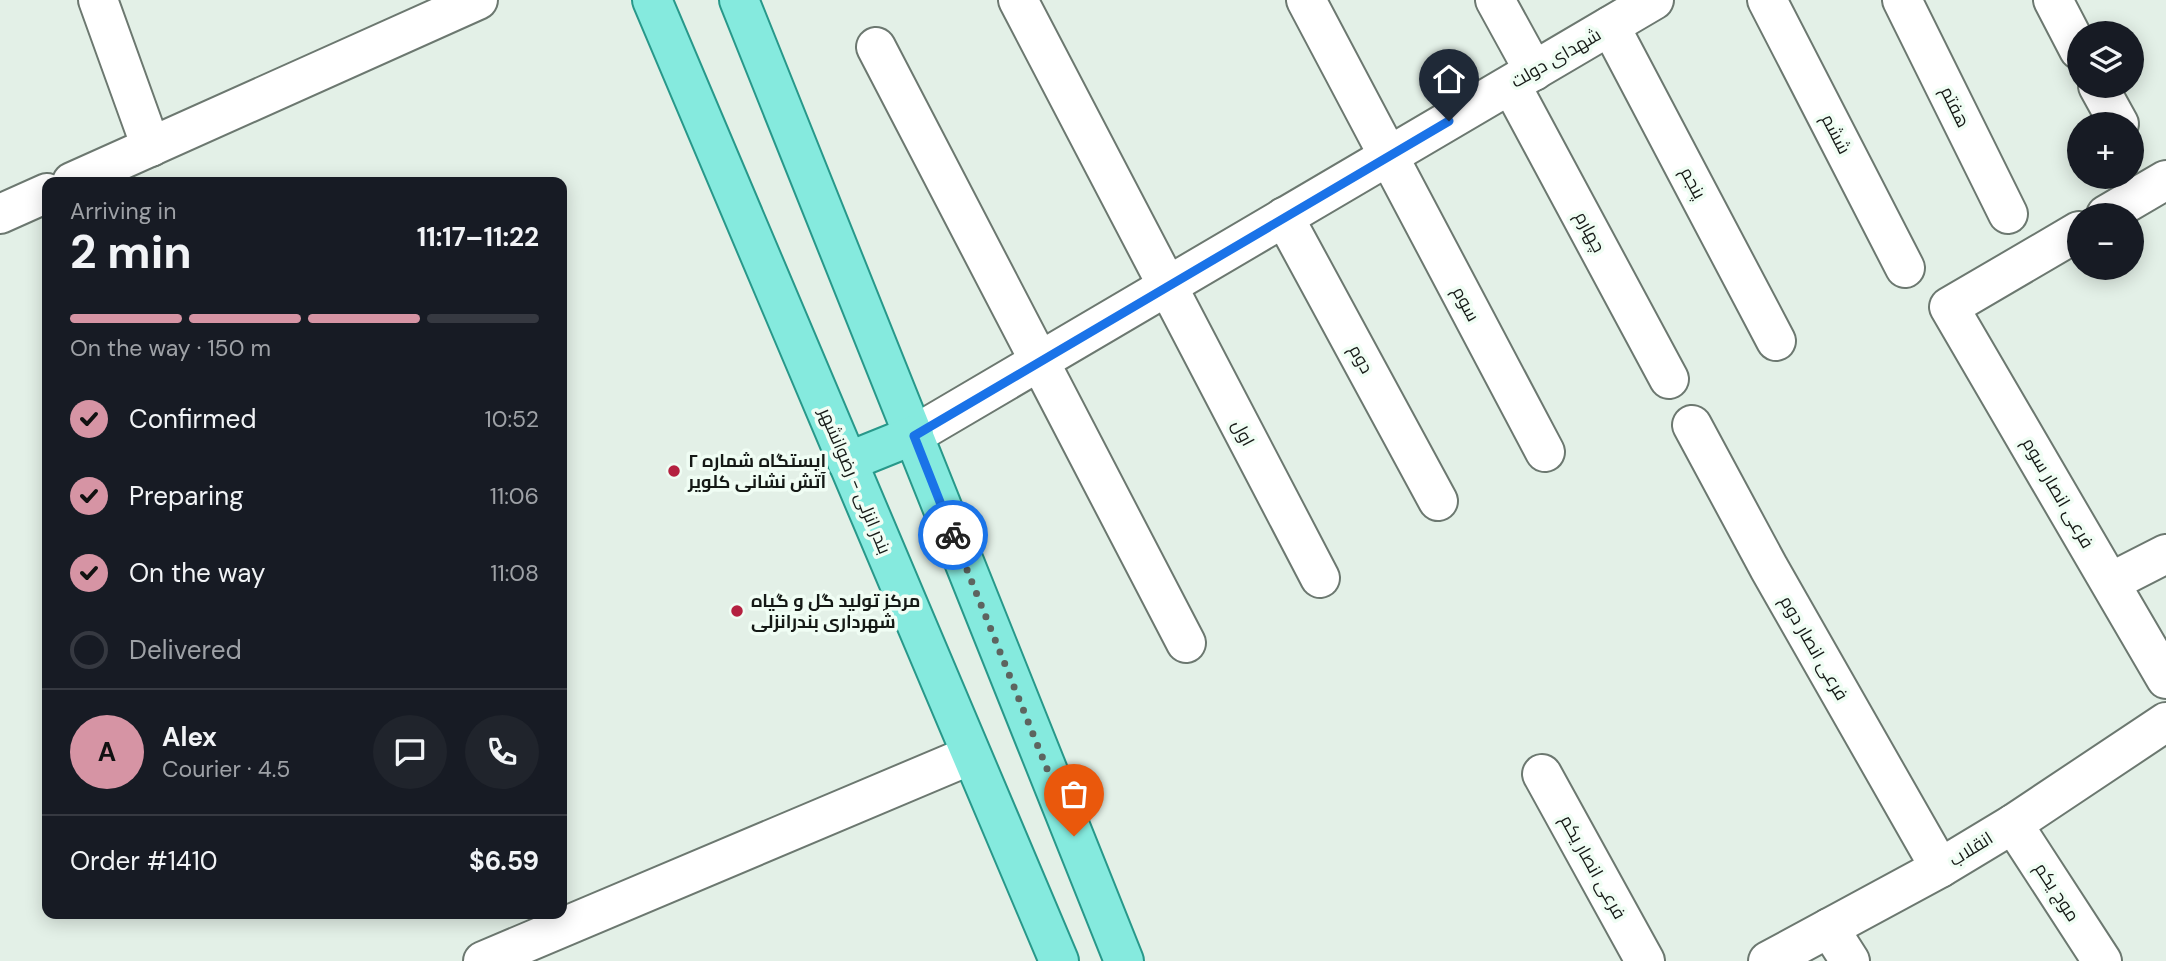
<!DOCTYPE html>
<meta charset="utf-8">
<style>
body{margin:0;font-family:"DM Sans",Cairo,sans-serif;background:#20242c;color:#f1f3f6;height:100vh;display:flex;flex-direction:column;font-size:26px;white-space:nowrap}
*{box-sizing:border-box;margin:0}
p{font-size:23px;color:#9ea1a6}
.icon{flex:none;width:38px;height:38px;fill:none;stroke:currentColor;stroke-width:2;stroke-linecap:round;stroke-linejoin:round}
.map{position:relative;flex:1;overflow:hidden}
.details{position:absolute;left:42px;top:177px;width:525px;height:742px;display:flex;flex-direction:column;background:#171b24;border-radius:14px;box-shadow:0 4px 18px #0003}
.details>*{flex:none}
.buttons{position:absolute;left:2067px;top:21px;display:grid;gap:14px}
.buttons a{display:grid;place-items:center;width:77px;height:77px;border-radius:50%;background:#171b24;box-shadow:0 4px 18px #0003;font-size:35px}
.pin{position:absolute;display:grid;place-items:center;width:60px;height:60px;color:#fff;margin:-72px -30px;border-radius:50% 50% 50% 0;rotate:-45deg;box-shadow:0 0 7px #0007}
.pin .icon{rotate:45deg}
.courier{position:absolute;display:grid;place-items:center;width:70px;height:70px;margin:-35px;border:5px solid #1a73e8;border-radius:50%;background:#fff;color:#222;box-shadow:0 2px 9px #0007}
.summary em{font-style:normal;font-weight:700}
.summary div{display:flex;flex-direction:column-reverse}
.summary{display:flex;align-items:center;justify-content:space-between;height:119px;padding:0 28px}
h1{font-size:46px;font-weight:700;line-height:52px}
.bar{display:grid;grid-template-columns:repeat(4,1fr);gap:10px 7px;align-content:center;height:84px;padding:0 28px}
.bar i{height:9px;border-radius:5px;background:#363941}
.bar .on{background:#d694a4}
.bar p{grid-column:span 4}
.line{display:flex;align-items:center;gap:18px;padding:0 28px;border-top:2px solid #363941}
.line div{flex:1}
.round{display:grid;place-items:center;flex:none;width:74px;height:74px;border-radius:37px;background:#20242c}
ol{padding:0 28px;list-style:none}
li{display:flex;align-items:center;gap:21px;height:77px}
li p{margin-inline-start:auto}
li .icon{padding:7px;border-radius:50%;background:#d694a4;color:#111;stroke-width:4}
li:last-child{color:#9ea1a6}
li i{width:38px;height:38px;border:4px solid #363941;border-radius:50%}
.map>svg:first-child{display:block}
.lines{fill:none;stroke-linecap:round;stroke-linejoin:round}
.minor-casing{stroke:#6c7870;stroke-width:42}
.major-casing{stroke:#28988a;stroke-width:42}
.minor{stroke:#fff;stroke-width:38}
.major{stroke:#85eade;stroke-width:38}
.done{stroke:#5d645f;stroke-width:7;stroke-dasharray:0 12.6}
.route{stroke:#1a73e8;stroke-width:9}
.poi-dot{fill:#b42140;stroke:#f0fdf4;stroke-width:2.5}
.labels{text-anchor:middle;stroke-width:7;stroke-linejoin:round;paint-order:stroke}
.street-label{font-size:18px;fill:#151916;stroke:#f0fdf4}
.poi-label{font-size:18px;font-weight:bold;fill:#151916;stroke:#f0fdf4;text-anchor:start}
</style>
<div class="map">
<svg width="2166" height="961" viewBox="0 0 2166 961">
<rect width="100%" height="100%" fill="#e3f0e7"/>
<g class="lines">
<defs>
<g id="minor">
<polyline points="98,0 151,147"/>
<polyline points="1018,0 1320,578"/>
<polyline points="1306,0 1545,452"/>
<polyline points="1495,0 1534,71"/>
<polyline points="1767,0 1905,268"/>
<polyline points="1902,0 2008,214"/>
<polyline points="2053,0 2079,50"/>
<polyline points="1610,26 1776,341"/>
<polyline points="876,47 1186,643"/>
<polyline points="1511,85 1669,379"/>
<polyline points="2098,86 2119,124"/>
<polyline points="72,182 478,0"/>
<polyline points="0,214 47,193"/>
<polyline points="2106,215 2166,180"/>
<polyline points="1284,217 1438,501"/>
<polyline points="2079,231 1949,307 2166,679"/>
<polyline points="1692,425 1769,568 1940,868"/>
<polyline points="914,435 1654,0"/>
<polyline points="2111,582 2166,554"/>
<polyline points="1542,774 1645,961"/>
<polyline points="2013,824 2102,961"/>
<polyline points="1829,928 1850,961"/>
<polyline points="483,961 971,755"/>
<polyline points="1768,961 1940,868 2013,824 2166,722"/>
</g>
<g id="major">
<polyline points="652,0 1059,961"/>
<polyline points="739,0 1124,961"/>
<polyline points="847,462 914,435"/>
</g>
</defs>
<use href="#minor" class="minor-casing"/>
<use href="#major" class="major-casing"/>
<use href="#minor" class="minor"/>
<use href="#major" class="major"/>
</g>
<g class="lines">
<polyline class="done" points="953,535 1074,836"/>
<polyline class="route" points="953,535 914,436 1449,121"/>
</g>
<g class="poi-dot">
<circle cx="674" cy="471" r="7"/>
<circle cx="737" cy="611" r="7"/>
</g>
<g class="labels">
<g class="street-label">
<text transform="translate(1556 58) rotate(-30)" y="6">شهدای دولت</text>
<text transform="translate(1955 107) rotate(64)" y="6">هفتم</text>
<text transform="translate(1836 134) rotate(63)" y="6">ششم</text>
<text transform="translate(1693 183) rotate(62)" y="6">پنجم</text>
<text transform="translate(1590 232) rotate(62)" y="6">چهارم</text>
<text transform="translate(1466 304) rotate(62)" y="6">سوم</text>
<text transform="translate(1361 359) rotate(61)" y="6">دوم</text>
<text transform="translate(1243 433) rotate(62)" y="6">اول</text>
<text transform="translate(855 481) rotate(67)" y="6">بندر انزلی - رضوانشهر</text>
<text transform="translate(2058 493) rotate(60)" y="6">فرعی انصار سوم</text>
<text transform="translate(1814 648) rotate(60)" y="6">فرعی انصار دوم</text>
<text transform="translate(1971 849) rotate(-32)" y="6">انقلاب</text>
<text transform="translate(1593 867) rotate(61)" y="6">فرعی انصار یکم</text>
<text transform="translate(2057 892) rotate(57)" y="6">موج یکم</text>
</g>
<g class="poi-label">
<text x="688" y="467">ایستگاه شماره ۲<tspan x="688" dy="21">آتش نشانی کلویر</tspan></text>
<text x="751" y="607">مرکز تولید گل و گیاه<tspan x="751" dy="21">شهرداری بندرانزلی</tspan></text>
</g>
</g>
</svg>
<div class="buttons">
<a><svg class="icon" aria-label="layers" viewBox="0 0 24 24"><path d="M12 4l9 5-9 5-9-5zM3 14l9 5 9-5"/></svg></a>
<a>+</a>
<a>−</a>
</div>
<div class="pin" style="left:1074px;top:836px;background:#ea580c"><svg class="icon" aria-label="bag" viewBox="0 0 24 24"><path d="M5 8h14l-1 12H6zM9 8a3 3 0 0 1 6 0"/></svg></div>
<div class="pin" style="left:1449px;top:121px;background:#1f2937"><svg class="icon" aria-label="home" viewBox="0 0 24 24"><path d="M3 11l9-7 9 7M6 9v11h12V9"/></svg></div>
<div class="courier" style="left:953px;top:535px"><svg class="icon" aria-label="bike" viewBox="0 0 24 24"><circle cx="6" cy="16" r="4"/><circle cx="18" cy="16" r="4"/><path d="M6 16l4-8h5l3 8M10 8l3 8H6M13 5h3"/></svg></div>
<section class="details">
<div class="summary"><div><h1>2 min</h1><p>Arriving in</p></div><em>11:17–11:22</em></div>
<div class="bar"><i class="on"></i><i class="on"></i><i class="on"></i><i></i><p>On the way · 150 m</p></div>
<ol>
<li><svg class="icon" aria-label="check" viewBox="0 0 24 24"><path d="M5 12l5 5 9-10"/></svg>Confirmed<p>10:52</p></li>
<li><svg class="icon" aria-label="check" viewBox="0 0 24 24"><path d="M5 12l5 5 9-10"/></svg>Preparing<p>11:06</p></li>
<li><svg class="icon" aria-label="check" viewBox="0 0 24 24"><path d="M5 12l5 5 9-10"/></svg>On the way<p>11:08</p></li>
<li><i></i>Delivered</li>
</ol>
<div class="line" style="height:126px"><b class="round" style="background:#d694a4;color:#111">A</b><div><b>Alex</b><p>Courier · 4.5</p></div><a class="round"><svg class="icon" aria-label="chat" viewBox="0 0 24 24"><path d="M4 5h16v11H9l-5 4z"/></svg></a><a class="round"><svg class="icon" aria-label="phone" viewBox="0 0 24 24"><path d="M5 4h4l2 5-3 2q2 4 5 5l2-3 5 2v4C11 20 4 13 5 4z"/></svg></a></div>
<div class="line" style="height:91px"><div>Order #1410</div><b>$6.59</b></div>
</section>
</div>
